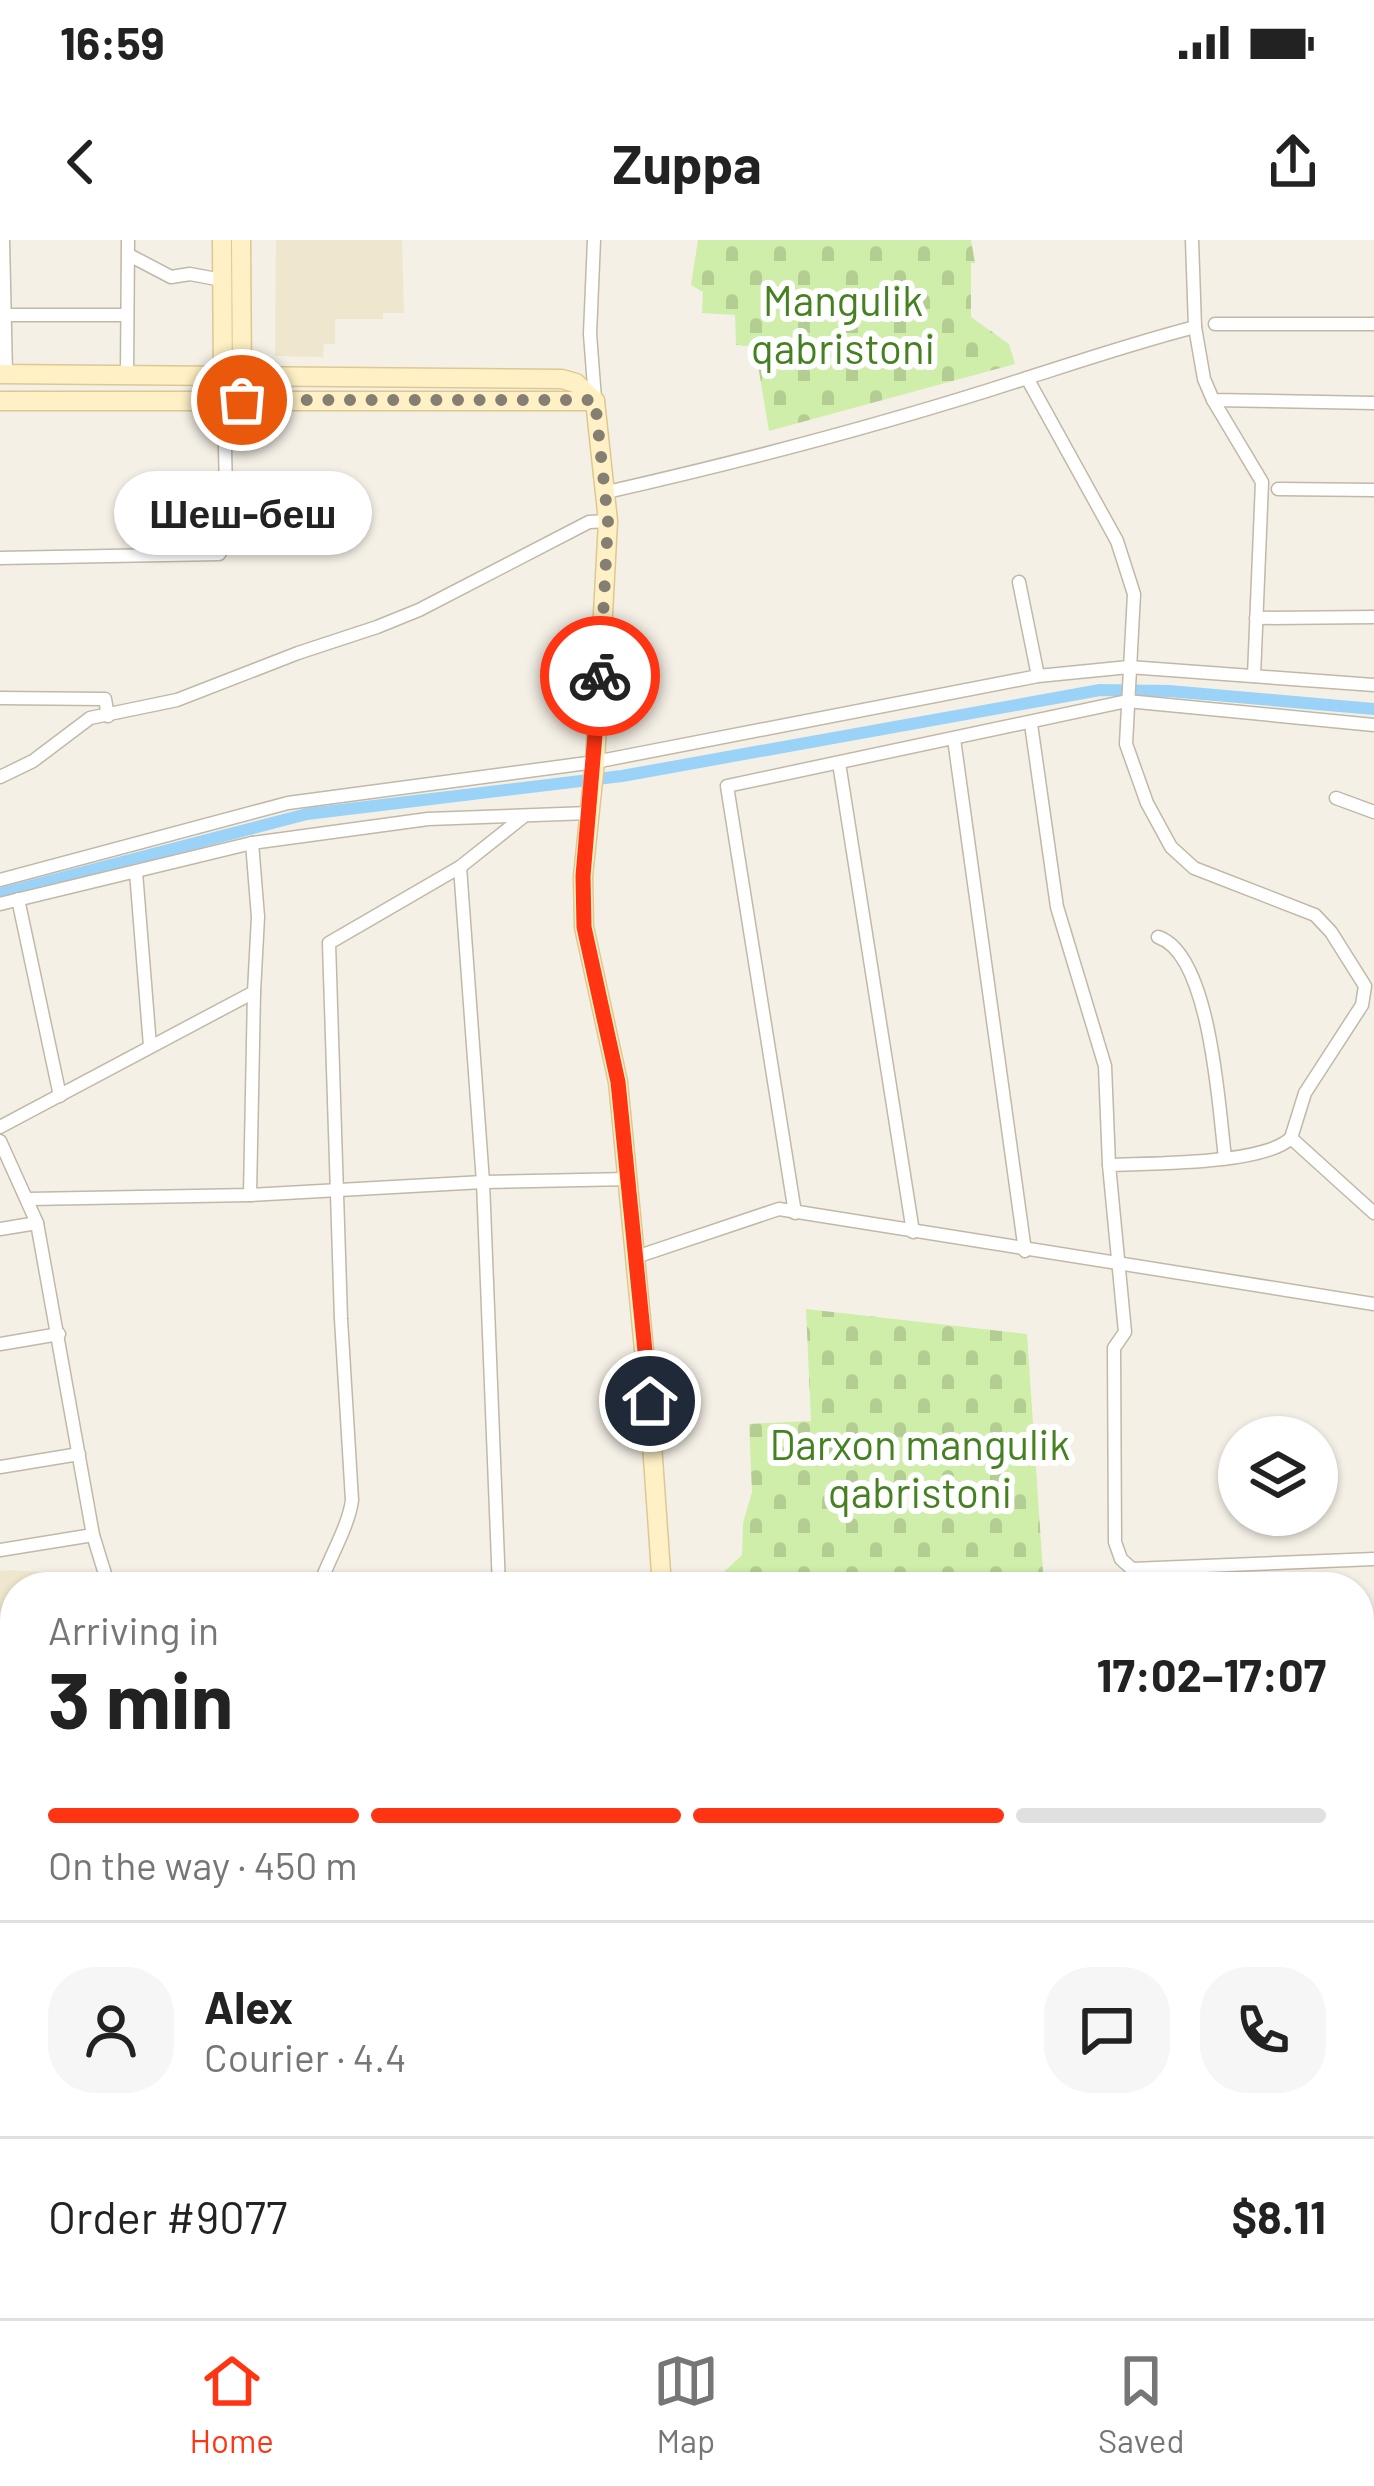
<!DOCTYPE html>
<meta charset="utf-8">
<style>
body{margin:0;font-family:Barlow,sans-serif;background:#f6f6f6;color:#222;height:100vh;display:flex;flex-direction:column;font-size:45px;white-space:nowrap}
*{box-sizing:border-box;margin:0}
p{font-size:39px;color:#767676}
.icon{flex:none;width:66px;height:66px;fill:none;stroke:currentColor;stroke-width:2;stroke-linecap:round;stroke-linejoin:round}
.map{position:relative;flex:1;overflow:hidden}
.panel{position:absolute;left:0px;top:1332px;width:1374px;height:747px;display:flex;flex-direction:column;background:#fff;border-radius:48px 48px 0 0;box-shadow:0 3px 9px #0004}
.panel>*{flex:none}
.tools{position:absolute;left:1218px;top:1176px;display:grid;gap:24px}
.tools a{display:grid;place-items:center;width:120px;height:120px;border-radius:50%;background:#fff;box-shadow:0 3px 9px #0004;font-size:60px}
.pin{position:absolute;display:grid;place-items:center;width:102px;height:102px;color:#fff;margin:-51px;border:6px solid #fff;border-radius:50%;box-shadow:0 3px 12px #0007}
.courier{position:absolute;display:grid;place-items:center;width:120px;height:120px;margin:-60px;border:9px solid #ff3412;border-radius:50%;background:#fff;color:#222;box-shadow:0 3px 15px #0007}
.bubble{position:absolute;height:84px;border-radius:42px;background:#fff;box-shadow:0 3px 9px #0004;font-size:39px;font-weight:700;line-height:84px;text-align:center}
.headline em{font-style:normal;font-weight:700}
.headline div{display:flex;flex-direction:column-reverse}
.headline{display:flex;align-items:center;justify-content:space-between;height:204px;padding:0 48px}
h1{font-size:78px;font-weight:700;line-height:90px}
.bar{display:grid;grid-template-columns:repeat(4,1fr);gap:18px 12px;align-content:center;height:144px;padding:0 48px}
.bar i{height:15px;border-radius:9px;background:#e0e0e0}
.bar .on{background:#ff3412}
.bar p{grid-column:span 4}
.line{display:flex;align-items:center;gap:30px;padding:0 48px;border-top:3px solid #e0e0e0}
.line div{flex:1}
.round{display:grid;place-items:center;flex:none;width:126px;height:126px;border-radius:48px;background:#f6f6f6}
.status{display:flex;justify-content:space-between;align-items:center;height:84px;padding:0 60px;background:#fff;direction:ltr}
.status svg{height:33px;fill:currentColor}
header{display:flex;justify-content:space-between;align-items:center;height:156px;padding:0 48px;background:#fff;font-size:54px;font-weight:700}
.tab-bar{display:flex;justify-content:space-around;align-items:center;height:168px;border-top:3px solid #e0e0e0;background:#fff;font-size:33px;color:#767676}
.tab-bar a{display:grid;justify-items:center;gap:6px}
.tab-bar .on{color:#ff3412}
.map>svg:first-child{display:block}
.education{fill:#efe6ce}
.cemetery{fill:url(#cemetery-stones)}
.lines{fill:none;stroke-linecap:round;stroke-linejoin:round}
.canal{stroke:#9bd3f8;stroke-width:12}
.minor-casing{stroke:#c1b8a7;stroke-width:15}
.tertiary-casing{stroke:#c1b8a7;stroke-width:20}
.secondary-casing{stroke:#ddc892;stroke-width:21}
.minor{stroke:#fff;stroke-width:12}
.tertiary{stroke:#fff;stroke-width:16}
.secondary{stroke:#fff1c5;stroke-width:18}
.done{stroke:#857e72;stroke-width:12;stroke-dasharray:0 21.6}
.route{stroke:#ff3412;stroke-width:15}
.labels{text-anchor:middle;stroke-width:12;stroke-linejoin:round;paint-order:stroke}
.park-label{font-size:42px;fill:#468121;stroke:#fff}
</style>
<div class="status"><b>16:59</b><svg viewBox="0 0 49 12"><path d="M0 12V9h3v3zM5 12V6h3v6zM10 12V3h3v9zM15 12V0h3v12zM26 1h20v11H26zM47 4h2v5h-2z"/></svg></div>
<header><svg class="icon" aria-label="back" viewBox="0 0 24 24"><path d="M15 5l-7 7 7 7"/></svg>Zuppa<svg class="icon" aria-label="share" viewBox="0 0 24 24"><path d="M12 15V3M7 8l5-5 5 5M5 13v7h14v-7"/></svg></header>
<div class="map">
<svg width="1374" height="2078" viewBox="0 0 1374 2078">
<defs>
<pattern id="cemetery-stones" width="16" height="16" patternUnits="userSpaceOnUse" patternTransform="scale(3)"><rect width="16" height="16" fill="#cfeeaa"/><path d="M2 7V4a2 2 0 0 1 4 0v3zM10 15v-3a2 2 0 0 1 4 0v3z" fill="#b3cd93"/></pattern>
</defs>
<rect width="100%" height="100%" fill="#f5f0e6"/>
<g class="education">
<polygon points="276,0 402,0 404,73 383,73 383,79 335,79 335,104 324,104 323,117 275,116"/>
<polygon points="10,1330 103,1336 106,1347 15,1347 15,1642 0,1642 0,1331"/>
</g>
<g class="cemetery">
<polygon points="698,0 971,0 975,23 971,23 971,77 1009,104 1015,124 769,191 755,107 736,105 735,75 702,73 703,52 691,45"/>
<polygon points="806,1069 1027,1094 1044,1347 694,1347 711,1344 742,1315 743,1283 752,1252 749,1184 811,1181"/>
</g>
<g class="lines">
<polyline class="canal" points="0,654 307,574 622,536 1100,450 1169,451 1374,469"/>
<defs>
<g id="minor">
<polyline points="3,0 6,134"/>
<polyline points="594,0 590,94 595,159"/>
<polyline points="129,15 171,37 190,34 222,40"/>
<polyline points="4,75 126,75"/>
<polyline points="1215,84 1374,84"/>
<polyline points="1195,87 1204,139 1213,160 1374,163"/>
<polyline points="127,135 128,0"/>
<polyline points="1027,138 1117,301 1134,354 1126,504 1147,563 1171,607 1194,628 1315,675 1331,692 1365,746 1362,765 1305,853 1291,898"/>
<polyline points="1213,160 1262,242 1254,436"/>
<polyline points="1278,249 1374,250"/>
<path d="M607,252C748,220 889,183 1027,138C1083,120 1137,102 1195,87L1192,0"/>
<polyline points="0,318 219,314 227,301 224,161"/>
<polyline points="1019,342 1038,436"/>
<polyline points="1256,378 1374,377"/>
<polyline points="0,458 105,459 108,476"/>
<polyline points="1031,484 1057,667 1105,826 1109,925"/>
<polyline points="954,499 1025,1011"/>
<polyline points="839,523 913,992"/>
<polyline points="0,537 33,521 90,478 177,460 298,413 377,387 419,370 589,282 608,281"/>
<polyline points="1336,558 1374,572"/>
<polyline points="460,627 483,942 499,1347"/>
<polyline points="136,632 150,806"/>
<polyline points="0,640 288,563 595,522 1038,436 1129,427 1374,445"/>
<polyline points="18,659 60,856"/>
<polyline points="0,664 252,603 428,579 589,573"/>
<path d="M1158,697C1211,714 1219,870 1225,918"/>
<polyline points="0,887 254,752 258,677 252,603"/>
<path d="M1291,898C1263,925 1150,923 1109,925L1125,1092L1114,1108L1115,1302L1121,1319L1132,1329L1374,1319"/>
<polyline points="1291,898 1374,973"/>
<polyline points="0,901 37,983 93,1295 109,1347"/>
<polyline points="250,955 254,752"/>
<polyline points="29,959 250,955 483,942 629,939"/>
<polyline points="795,973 727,546 1127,461 1374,485"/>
<polyline points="0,989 37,983"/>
<polyline points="633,1018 779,969 1374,1064"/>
<polyline points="0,1104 59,1094"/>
<polyline points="0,1227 79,1214"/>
<polyline points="0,1310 93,1295"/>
<path d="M319,1347C328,1320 349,1286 352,1260L341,1079L329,703L460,627L523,577"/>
<polyline points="1359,1652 1374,1647"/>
<polyline points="0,1695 15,1695"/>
<polyline points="202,2064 203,2078"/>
<polyline points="1112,2064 1112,2078"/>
<polyline points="1219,2064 1219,2078"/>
<polyline points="1335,2064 1336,2078"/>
</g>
<g id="tertiary">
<polyline points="1359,1508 1374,1501"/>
<polyline points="0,1876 15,1875"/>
</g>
<g id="secondary">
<polyline points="222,0 223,145"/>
<polyline points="241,0 242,143"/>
<polyline points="0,134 562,139 576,143 595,161"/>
<polyline points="0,161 595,161"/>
<polyline points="595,161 608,281 595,522 583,636 584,687 618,842 649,1161 662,1347"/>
<polyline points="682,2078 684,2064"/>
</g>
</defs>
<use href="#minor" class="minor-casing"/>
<use href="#tertiary" class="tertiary-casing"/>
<use href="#secondary" class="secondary-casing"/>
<use href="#minor" class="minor"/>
<use href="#tertiary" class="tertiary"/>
<use href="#secondary" class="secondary"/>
</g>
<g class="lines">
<polyline class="done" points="242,160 595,160 608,281 600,436"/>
<polyline class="route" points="600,436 583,636 584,687 618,842 650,1161"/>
</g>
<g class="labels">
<g class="park-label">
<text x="843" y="76">Mangulik<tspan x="843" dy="48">qabristoni</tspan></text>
<text x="920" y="1220">Darxon mangulik<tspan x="920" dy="48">qabristoni</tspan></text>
</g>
</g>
</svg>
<div class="tools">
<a><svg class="icon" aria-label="layers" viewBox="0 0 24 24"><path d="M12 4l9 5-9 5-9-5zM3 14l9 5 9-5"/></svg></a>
</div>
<div class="pin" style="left:242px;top:160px;background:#ea580c"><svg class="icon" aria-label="bag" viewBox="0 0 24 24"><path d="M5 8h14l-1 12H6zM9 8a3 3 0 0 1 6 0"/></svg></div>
<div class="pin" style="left:650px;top:1161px;background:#1f2937"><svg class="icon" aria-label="home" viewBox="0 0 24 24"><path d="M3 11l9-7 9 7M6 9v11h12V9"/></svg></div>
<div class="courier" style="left:600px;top:436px"><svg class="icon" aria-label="bike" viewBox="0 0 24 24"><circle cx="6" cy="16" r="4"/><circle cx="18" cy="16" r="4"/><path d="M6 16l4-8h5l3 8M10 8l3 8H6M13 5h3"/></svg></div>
<div class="bubble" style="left:114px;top:231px;width:258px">Шеш-беш</div>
<section class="panel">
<div class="headline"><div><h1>3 min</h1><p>Arriving in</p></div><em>17:02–17:07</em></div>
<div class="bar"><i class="on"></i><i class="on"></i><i class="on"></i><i></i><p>On the way · 450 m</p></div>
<div class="line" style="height:216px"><a class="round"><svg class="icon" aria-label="person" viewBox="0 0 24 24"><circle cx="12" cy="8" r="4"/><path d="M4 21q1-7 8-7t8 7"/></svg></a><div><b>Alex</b><p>Courier · 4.4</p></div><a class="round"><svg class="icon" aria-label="chat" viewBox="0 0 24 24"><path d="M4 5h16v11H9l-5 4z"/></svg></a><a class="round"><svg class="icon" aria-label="phone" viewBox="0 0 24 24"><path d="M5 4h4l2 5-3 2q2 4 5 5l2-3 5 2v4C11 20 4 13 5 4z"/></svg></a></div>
<div class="line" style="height:156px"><div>Order #9077</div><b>$8.11</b></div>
</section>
</div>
<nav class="tab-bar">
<a class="on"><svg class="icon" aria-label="home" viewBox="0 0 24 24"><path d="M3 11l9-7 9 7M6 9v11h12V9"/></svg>Home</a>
<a><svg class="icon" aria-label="map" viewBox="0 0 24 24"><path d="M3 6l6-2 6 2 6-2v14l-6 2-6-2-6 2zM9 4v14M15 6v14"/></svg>Map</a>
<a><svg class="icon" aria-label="saved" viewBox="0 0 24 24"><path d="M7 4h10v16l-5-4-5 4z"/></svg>Saved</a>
</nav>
